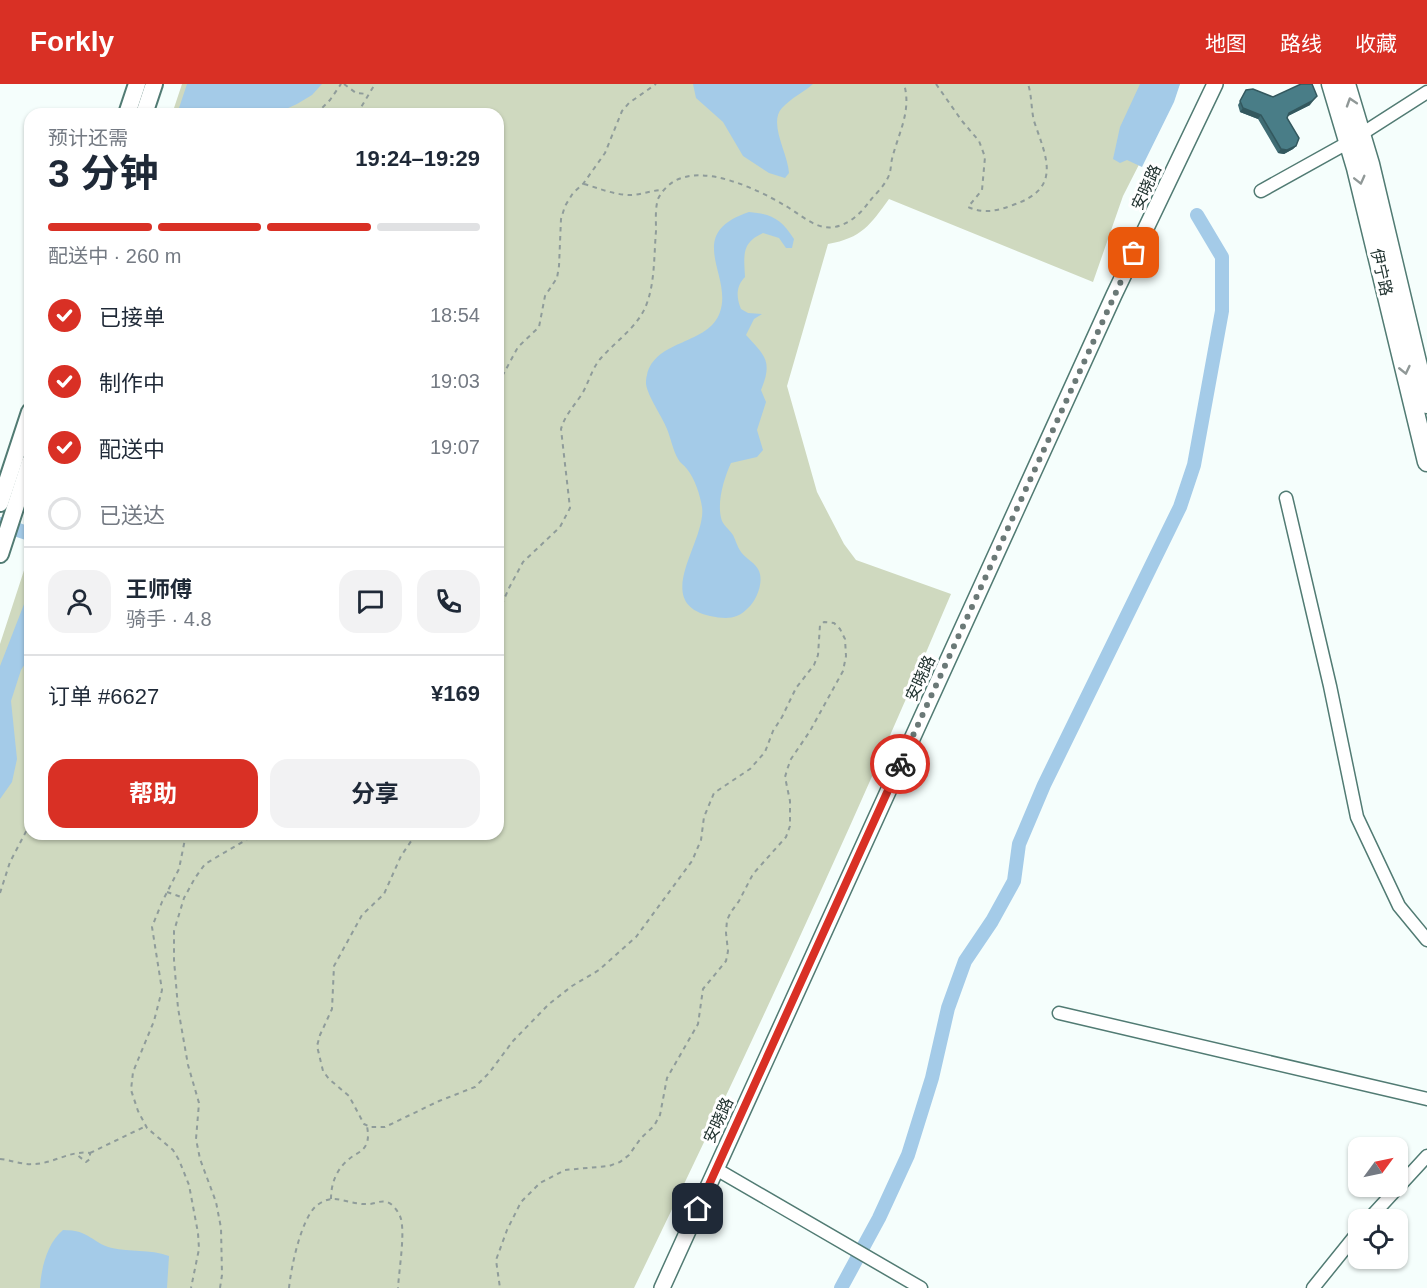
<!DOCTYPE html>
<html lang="zh">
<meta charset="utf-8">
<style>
body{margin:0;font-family:Helvetica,"Noto Sans SC",sans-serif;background:#f2f2f3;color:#1f2937;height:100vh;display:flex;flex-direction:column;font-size:22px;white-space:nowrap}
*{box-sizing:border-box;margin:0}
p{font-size:20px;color:#747a83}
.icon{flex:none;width:33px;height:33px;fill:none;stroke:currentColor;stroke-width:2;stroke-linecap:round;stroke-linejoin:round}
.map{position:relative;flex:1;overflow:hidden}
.sheet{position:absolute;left:24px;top:24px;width:480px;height:732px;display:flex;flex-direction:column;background:#fff;border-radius:18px;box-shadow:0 2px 4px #0004}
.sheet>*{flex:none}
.needle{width:39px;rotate:57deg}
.buttons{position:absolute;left:1348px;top:1053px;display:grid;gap:12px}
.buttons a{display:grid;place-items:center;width:60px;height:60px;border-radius:12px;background:#fff;box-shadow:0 2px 4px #0004;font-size:30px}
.pin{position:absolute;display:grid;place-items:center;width:51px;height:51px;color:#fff;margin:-26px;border-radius:12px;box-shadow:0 3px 9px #0006}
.courier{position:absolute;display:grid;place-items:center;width:60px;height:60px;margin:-30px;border:4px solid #d93025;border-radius:50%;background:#fff;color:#222;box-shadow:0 2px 8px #0007}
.summary em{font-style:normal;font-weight:700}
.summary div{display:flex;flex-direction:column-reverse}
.summary{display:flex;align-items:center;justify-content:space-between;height:102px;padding:0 24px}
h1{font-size:39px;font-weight:700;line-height:45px}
.bar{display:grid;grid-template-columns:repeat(4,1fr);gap:9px 6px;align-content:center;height:72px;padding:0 24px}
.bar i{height:8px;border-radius:4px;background:#e0e1e3}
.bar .selected{background:#d93025}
.bar p{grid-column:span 4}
.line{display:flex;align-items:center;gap:15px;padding:0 24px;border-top:2px solid #e0e1e3}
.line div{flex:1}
.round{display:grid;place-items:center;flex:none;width:63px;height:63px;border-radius:18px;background:#f2f2f3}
ol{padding:0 24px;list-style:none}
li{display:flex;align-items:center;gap:18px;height:66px}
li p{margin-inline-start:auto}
li .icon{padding:6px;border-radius:50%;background:#d93025;color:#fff;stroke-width:4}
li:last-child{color:#747a83}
li i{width:33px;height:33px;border:3px solid #e0e1e3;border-radius:50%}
.button{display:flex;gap:12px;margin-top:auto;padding:12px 24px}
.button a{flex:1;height:69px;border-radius:18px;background:#d93025;color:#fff;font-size:24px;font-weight:700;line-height:69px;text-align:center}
.button a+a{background:#f2f2f3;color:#1f2937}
header{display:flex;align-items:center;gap:36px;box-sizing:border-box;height:84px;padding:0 30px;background:#d93025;color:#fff}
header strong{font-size:28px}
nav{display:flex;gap:33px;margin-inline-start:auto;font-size:21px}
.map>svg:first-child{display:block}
.green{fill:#cfd9bf}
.water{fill:#a4cbe8}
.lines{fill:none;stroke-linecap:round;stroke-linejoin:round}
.canal{stroke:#a4cbe8;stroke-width:14}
.minor-casing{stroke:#517b73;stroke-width:15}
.tertiary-casing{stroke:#517b73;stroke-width:18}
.secondary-casing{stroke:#517b73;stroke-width:20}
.primary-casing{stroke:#517b73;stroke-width:21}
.path{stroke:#8f9c9a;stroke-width:2;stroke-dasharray:4.5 4.5;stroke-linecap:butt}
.minor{stroke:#fff;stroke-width:12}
.tertiary{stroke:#fff;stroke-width:15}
.secondary{stroke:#fff;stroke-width:16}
.primary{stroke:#fff;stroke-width:18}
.wall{fill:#3f6c74}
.shaded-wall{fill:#33585e}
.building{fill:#497d87;stroke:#33585e;stroke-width:1.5}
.oneway{stroke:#909897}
.done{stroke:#6b7977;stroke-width:6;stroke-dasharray:0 10.8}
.route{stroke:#d93025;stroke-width:8}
.labels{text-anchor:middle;stroke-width:6;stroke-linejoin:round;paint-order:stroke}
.street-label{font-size:16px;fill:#20322f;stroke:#fff}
</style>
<header>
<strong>Forkly</strong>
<nav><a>地图</a><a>路线</a><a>收藏</a></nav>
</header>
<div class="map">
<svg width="1427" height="1204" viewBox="0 0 1427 1204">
<rect width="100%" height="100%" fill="#f5fefc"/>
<path class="green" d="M182,0H1180L1123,112L1093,198L889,115C870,141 862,154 828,160L787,302L817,408L844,460L856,476L951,510C852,744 745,975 634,1204H0V560L30,468V750H498V30H172Z"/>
<g class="water">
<polygon points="187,0 322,0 312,11 297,20 275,30 177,30"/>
<path d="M693,0H813C804,8 791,14 782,24C768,39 788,69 789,89L785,94L769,89L743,72L723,38L696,14Z"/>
<polygon points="1140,0 1180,0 1174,18 1142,83 1127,76 1120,79 1113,75 1120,43"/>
<path d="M749,128C772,130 781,135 794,155L792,164H786L779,154L763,149C741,159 744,171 745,193C736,202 736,213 741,225L748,229L762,230L754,235L746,251C765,272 773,277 761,306L766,318L757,346L763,366L757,373L731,379C724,394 716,420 722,437C724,442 730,446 733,451C736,457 737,462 741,468C746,475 756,479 759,487C764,499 756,517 748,524C737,536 725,535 710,532C650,518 707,457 702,423C700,411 695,395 687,385C684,381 680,379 678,375C673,366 671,355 667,345C662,332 648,313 646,300C646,297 646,294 647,291C655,255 709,261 720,228C733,191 683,150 749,128Z"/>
<polygon points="30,496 30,572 21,586 11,617 17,675 12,698 0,715 0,582 26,515"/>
<path d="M63,1146C91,1146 91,1159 112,1164C130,1168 149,1165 169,1172L167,1204H40C41,1185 47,1159 63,1146Z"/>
</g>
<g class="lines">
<g class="canal">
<polyline points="0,440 30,450"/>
<polyline points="841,1204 879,1134 908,1071 932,994 948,924 965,877 992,837 1014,797 1019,760 1044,701 1180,423 1194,381 1222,227 1222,173 1197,131"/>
</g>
<defs>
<g id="minor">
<polyline points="1261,107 1349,58 1427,8"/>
<polyline points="1286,414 1330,602 1357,733 1399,822 1427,856"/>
<polyline points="1059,929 1427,1015"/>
<polyline points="716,1085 921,1204"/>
<polyline points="1368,1136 1427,1072"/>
<polyline points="1313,1204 1359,1147"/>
</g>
<polyline id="tertiary" points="662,1204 1114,211 1215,0"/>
<g id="secondary">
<polyline points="127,30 137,0"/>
<polyline points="144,30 154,0"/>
<polyline points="0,419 30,328"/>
<polyline points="0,470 30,378"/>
</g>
<g id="primary">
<polyline points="1331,0 1356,84 1427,378"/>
<polyline points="1346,0 1370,80 1427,320"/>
</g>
</defs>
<use href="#minor" class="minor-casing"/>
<use href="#tertiary" class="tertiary-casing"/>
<use href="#secondary" class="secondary-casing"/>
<use href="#primary" class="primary-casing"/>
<g class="path">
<polyline points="344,0 356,9 368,10"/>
<path d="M936,0L962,37L979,57L985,73L982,106L968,123C984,130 997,127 1013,121C1063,104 1046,73 1034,37C1031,25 1032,12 1028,0"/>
<polyline points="316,30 330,16 341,0"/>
<polyline points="357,30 375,0"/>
<path d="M584,100C598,104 615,111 630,111C641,111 652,106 663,106"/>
<polyline points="498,300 518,263 539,243 545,212 557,194 559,182 561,135 565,122 573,109 583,100 605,69 622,27 629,19 656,0"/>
<path d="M498,529L509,504L523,478L560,443L570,424L561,345C565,331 574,322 582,310C589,298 592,284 601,274C617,256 639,242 647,219C655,197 654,170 656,147C656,136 655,125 658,115C661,108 667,102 673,98C703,79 757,105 784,121C797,128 809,140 824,143C843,146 859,132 869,118C876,109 887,100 890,88C891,84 891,79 892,75C898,50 912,27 904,0"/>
<polyline points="186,750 179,785 162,818 152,843 162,906 154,937 133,988 131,1006 138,1027 147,1044 173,1066 179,1076 189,1101 198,1149 199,1165 191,1204"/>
<polyline points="416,750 401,772 384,810 362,831 334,882 332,925 320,951 317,962 323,987 329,995 349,1012 364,1040 370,1043 385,1043 439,1017 475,1003 489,989 513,957 549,920 572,902 599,886 636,853 692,777 701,756 704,733 714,709 750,685 765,668 773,647 782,633 796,604 814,581 818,571 820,541 824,538 834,539 840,545 845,555 846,572 843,587 810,647 791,675 788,683 785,693 790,717 790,742 786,753 753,790 739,817 731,828 727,836 726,849 728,867 726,877 703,905 698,940 667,994 660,1031 654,1042 641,1054 629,1071 620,1078 609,1082 565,1086 540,1099 521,1118 507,1146 496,1176 500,1204"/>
<polyline points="167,808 184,814"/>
<polyline points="0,809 10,778 30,740"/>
<polyline points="90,1069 146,1042"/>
<path d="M0,1075C11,1076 23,1081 33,1080C53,1080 70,1066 90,1069V1075L86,1078L76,1070"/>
<path d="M331,1115C331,1100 336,1086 348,1076C354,1070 362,1069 366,1061C369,1055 368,1048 367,1042"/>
<polyline points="220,1204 222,1191 221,1144 216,1118 200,1075 196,1055 199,1019 188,981 178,924 174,876 174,847 184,814 195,794 205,780 256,750"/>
<path d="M289,1204C291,1183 301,1136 316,1122C321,1118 327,1115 333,1115C343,1115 356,1121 369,1120C375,1120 380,1116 387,1118C393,1120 399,1128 401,1135C405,1151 399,1186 398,1204"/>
</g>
<use href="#minor" class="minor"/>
<use href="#tertiary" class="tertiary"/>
<use href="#secondary" class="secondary"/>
<use href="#primary" class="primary"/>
</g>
<polygon class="wall" points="1246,6 1273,13 1310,21 1288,32 1287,34 1296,62 1293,65 1284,70 1278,69 1258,35 1240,28 1238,21"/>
<g class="shaded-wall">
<polygon points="1317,12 1310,21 1286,33 1289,29"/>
<polygon points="1243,24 1261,31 1258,35 1240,28"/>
<polygon points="1296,62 1293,65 1284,70 1278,69 1281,65"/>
</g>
<polygon class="building" points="1301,0 1312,0 1317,12 1312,17 1289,29 1287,34 1299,54 1296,62 1287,66 1281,65 1261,31 1243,24 1240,17 1246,6 1253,5 1273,13"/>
<defs><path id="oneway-chevron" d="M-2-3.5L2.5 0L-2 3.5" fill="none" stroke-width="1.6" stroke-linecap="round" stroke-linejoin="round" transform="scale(1.5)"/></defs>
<g class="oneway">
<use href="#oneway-chevron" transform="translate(1351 18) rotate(-108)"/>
<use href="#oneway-chevron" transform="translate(1360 96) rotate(76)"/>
<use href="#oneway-chevron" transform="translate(1405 286) rotate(77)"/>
</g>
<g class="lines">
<polyline class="done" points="900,680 1134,169"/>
<polyline class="route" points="698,1125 900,680"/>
</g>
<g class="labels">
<g class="street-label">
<text transform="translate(1146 103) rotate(-65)" y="6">安晓路</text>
<text transform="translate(1382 188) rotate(77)" y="6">伊宁路</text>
<text transform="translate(920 594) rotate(-65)" y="6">安晓路</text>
<text transform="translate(718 1036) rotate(-65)" y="6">安晓路</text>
</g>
</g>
</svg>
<div class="buttons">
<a><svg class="needle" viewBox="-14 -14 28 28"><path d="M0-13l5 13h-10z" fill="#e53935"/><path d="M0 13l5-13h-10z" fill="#747a83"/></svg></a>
<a><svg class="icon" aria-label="locate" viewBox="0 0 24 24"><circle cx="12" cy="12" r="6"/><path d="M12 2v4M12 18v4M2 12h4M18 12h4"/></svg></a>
</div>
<div class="pin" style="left:1134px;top:169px;background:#ea580c"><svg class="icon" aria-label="bag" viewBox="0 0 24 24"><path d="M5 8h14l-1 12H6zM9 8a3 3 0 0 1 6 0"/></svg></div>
<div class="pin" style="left:698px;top:1125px;background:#1f2937"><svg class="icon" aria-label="home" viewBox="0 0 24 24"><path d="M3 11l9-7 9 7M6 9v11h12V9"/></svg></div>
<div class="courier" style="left:900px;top:680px"><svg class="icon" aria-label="bike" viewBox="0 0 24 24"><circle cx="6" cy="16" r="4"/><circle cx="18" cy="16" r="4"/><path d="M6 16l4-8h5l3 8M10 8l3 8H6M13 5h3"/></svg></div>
<section class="sheet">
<div class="summary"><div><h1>3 分钟</h1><p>预计还需</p></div><em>19:24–19:29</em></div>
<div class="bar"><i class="selected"></i><i class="selected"></i><i class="selected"></i><i></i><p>配送中 · 260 m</p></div>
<ol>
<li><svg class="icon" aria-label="check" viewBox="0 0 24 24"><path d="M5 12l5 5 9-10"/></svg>已接单<p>18:54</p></li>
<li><svg class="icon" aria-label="check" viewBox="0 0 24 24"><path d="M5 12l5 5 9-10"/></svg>制作中<p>19:03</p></li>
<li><svg class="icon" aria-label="check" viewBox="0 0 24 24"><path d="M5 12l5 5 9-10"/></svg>配送中<p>19:07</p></li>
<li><i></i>已送达</li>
</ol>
<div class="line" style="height:108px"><a class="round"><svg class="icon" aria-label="person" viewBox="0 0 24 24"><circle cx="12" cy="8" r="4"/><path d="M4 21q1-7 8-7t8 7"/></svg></a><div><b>王师傅</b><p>骑手 · 4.8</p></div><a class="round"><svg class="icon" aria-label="chat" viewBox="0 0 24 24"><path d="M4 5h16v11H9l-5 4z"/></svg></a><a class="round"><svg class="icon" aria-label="phone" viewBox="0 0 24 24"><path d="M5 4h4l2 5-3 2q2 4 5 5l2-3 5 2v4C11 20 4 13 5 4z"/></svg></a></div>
<div class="line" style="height:78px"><div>订单 #6627</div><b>¥169</b></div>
<div class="button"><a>帮助</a><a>分享</a></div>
</section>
</div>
